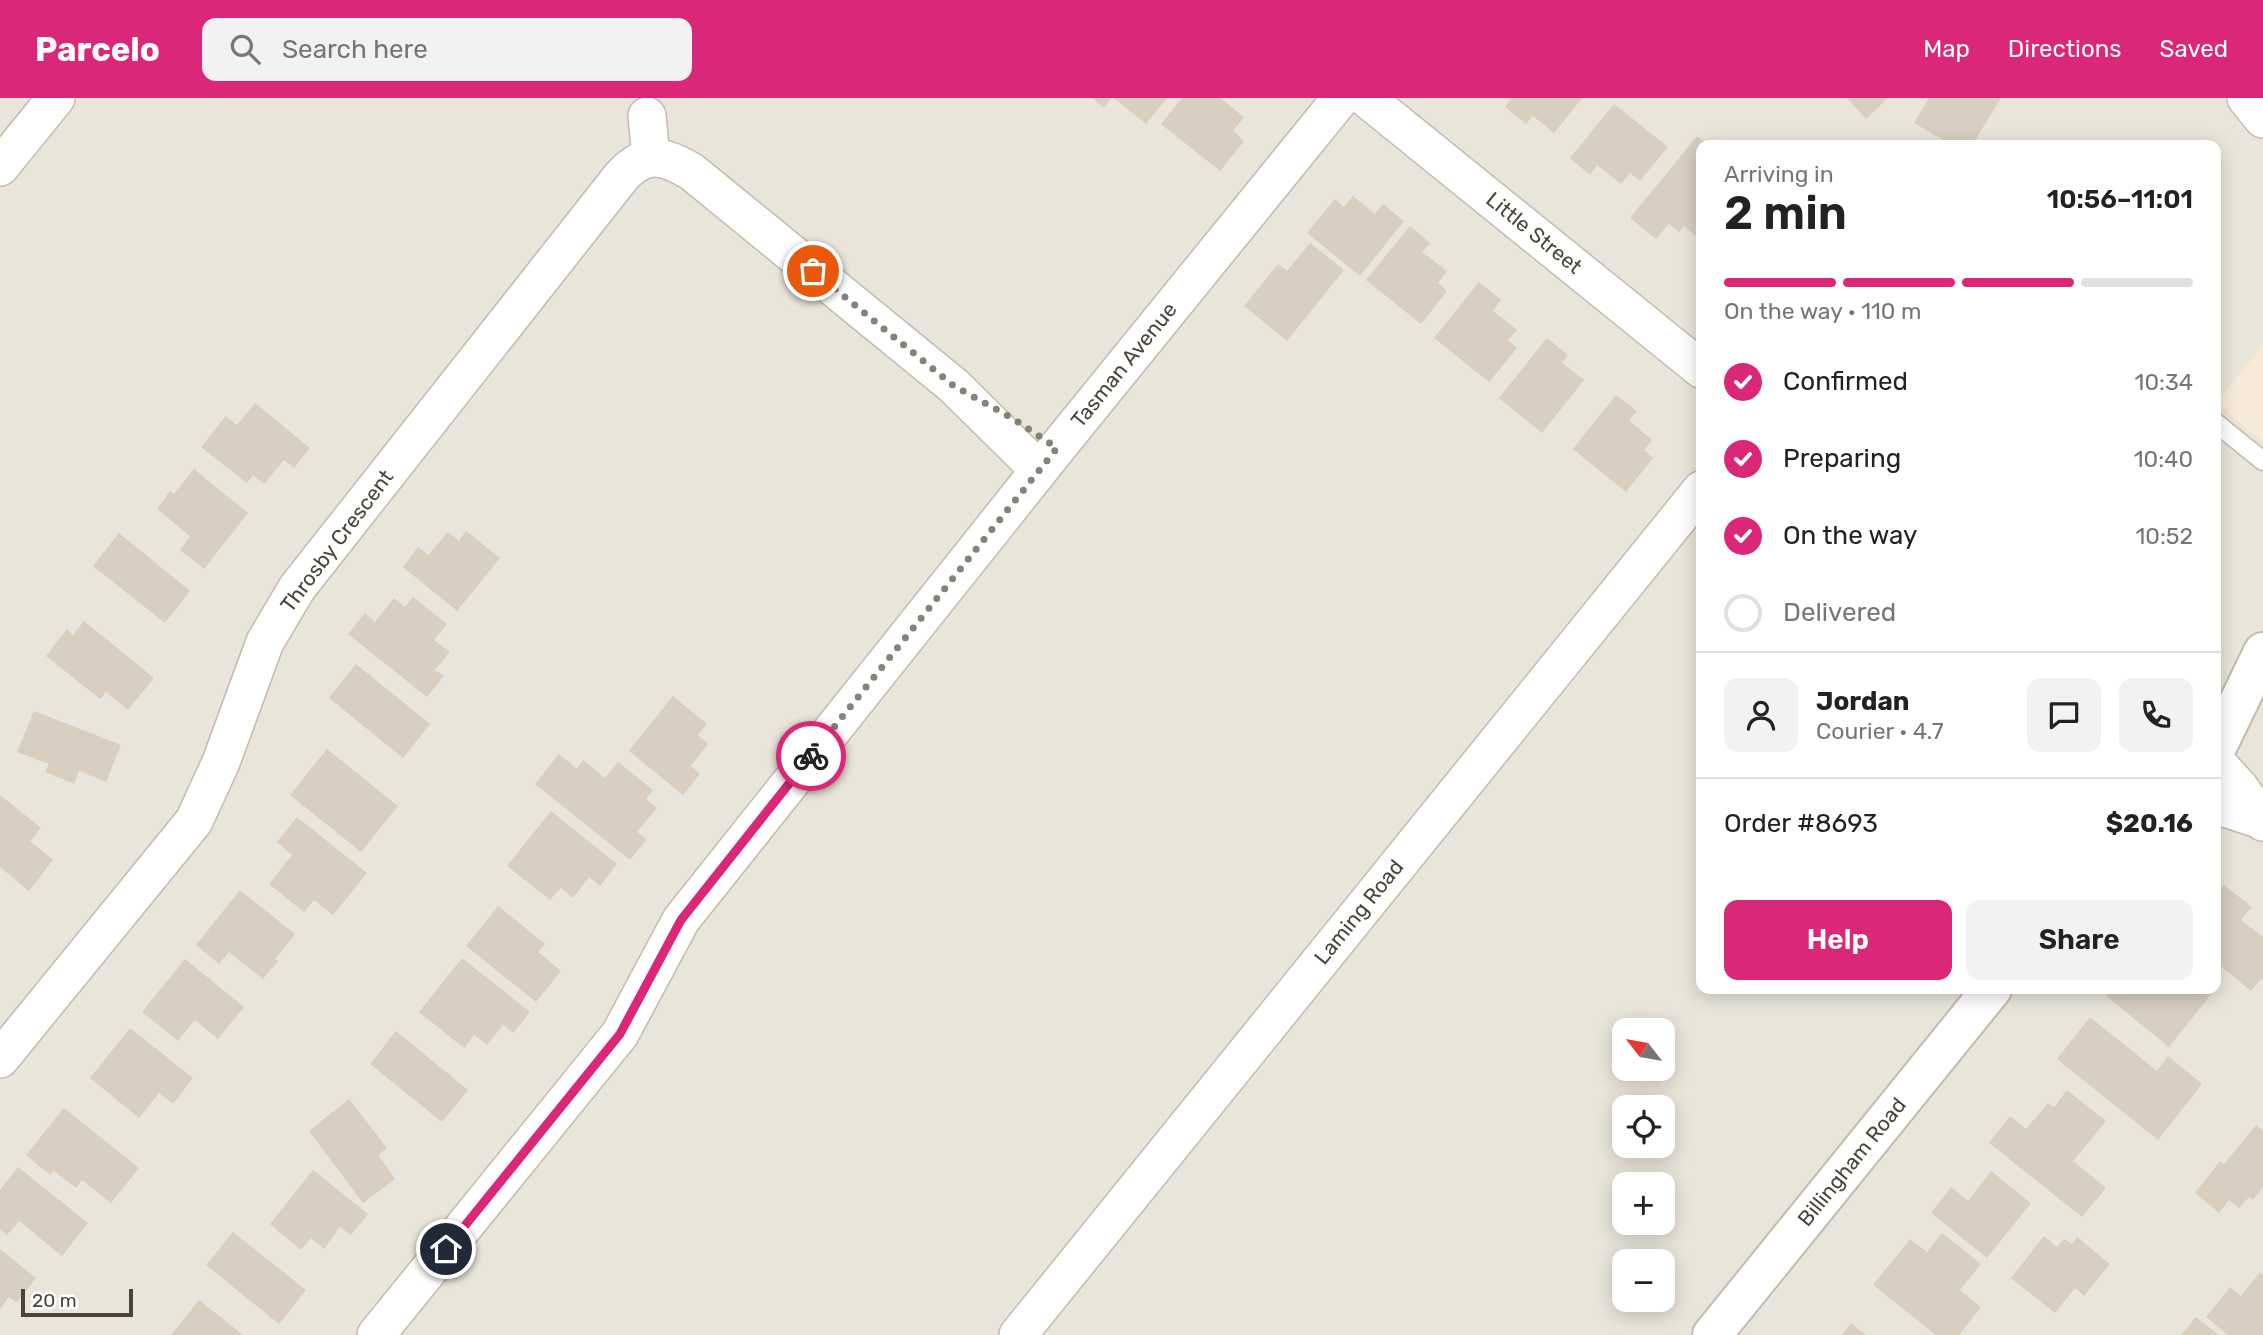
<!DOCTYPE html>
<meta charset="utf-8">
<style>
body{margin:0;font-family:Rubik,sans-serif;background:#f2f2f2;color:#222;height:100vh;display:flex;flex-direction:column;font-size:26px;white-space:nowrap}
*{box-sizing:border-box;margin:0}
p{font-size:23px;color:#767676}
.icon{flex:none;width:38px;height:38px;fill:none;stroke:currentColor;stroke-width:2;stroke-linecap:round;stroke-linejoin:round}
.map{position:relative;flex:1;overflow:hidden}
.sheet{position:absolute;left:1696px;top:42px;width:525px;height:854px;display:flex;flex-direction:column;background:#fff;border-radius:14px;box-shadow:0 4px 18px #0003}
.sheet>*{flex:none}
.needle{width:46px;rotate:301deg}
.fabs{position:absolute;left:1612px;top:920px;display:grid;gap:14px}
.fabs a{display:grid;place-items:center;width:63px;height:63px;border-radius:14px;background:#fff;box-shadow:0 4px 18px #0003;font-size:35px}
.scale{position:absolute;left:21px;bottom:18px;width:112px;box-sizing:border-box;padding-left:7px;border:4px solid #4b4439;border-top:0;font-size:19px;line-height:24px;white-space:nowrap;color:#4b4439;-webkit-text-stroke:5px #fff;paint-order:stroke}
.pin{position:absolute;display:grid;place-items:center;width:60px;height:60px;color:#fff;margin:-30px;border:4px solid #fff;border-radius:50%;box-shadow:0 2px 7px #0007}
.courier{position:absolute;display:grid;place-items:center;width:70px;height:70px;margin:-35px;border:5px solid #db2777;border-radius:50%;background:#fff;color:#222;box-shadow:0 2px 9px #0007}
.summary em{font-style:normal;font-weight:600}
.summary div{display:flex;flex-direction:column-reverse}
.summary{display:flex;align-items:center;justify-content:space-between;height:119px;padding:0 28px}
h1{font-size:46px;font-weight:600;line-height:52px}
.bar{display:grid;grid-template-columns:repeat(4,1fr);gap:10px 7px;align-content:center;height:84px;padding:0 28px}
.bar i{height:9px;border-radius:5px;background:#e0e0e0}
.bar .selected{background:#db2777}
.bar p{grid-column:span 4}
.line{display:flex;align-items:center;gap:18px;padding:0 28px;border-top:2px solid #e0e0e0}
.line div{flex:1}
.round{display:grid;place-items:center;flex:none;width:74px;height:74px;border-radius:14px;background:#f2f2f2}
ol{padding:0 28px;list-style:none}
li{display:flex;align-items:center;gap:21px;height:77px}
li p{margin-inline-start:auto}
li .icon{padding:7px;border-radius:50%;background:#db2777;color:#fff;stroke-width:4}
li:last-child{color:#767676}
li i{width:38px;height:38px;border:4px solid #e0e0e0;border-radius:50%}
.primary-button{display:flex;gap:14px;margin-top:auto;padding:14px 28px}
.primary-button a{flex:1;height:80px;border-radius:14px;background:#db2777;color:#fff;font-size:28px;font-weight:600;line-height:80px;text-align:center}
.primary-button a+a{background:#f2f2f2;color:#222}
header{display:flex;align-items:center;gap:42px;box-sizing:border-box;height:98px;padding:0 35px;background:#db2777;color:#fff}
header strong{font-size:33px}
nav{display:flex;gap:38px;margin-inline-start:auto;font-size:24px}
.search{width:490px;height:63px;background:#f2f2f2;display:flex;align-items:center;gap:18px;box-sizing:border-box;padding:0 24px;border-radius:14px;color:#767676;font-size:26px}
.map>svg:first-child{display:block}
.residential{fill:#eae5da;fill-rule:evenodd}
.commercial{fill:#f7ead8}
.building{fill:#d8cfc1}
.lines{fill:none;stroke-linecap:round;stroke-linejoin:round}
.service-casing{stroke:#c2bbae;stroke-width:21}
.minor-casing{stroke:#c2bbae;stroke-width:40}
.tertiary-casing{stroke:#c2bbae;stroke-width:42}
.service{stroke:#fff;stroke-width:18}
.minor{stroke:#fff;stroke-width:37}
.tertiary{stroke:#fff;stroke-width:38}
.done{stroke:#878178;stroke-width:7;stroke-dasharray:0 12.6}
.route{stroke:#db2777;stroke-width:9}
.labels{text-anchor:middle;stroke-width:5;stroke-linejoin:round;paint-order:stroke}
.street-label{font-size:21px;fill:#4b4439;stroke:#fff}
</style>
<header>
<strong>Parcelo</strong>
<div class="search"><svg class="icon" aria-label="search" viewBox="0 0 24 24"><circle cx="10" cy="10" r="6"/><path d="M15 15l6 6"/></svg>Search here</div>
<nav><a>Map</a><a>Directions</a><a>Saved</a></nav>
</header>
<div class="map">
<svg width="2263" height="1237" viewBox="0 0 2263 1237">
<rect width="100%" height="100%" fill="#f6f3ec"/>
<path class="residential" d="M0,0H2263V1237H0ZM1701,47H2216V891H1701ZM1624,933H1662V971H1624ZM1624,1010H1662V1048H1624ZM1624,1087H1662V1125H1624ZM1624,1164H1662V1202H1624Z"/>
<polygon class="commercial" points="2263,247 2263,344 2216,305"/>
<g class="building">
<polygon points="1092,0 1111,0 1104,10"/>
<polygon points="1114,0 1167,0 1146,26"/>
<polygon points="1182,0 1220,0 1244,19 1233,33 1244,43 1220,73 1161,26"/>
<polygon points="1512,0 1582,0 1554,35 1533,18 1526,26 1505,9"/>
<polygon points="1847,0 1888,0 1866,21"/>
<polygon points="1929,0 2001,0 1972,47 1952,47 1914,25"/>
<polygon points="1614,6 1668,49 1640,83 1630,75 1621,86 1597,67 1590,77 1570,60"/>
<polygon points="1697,38 1708,47 1701,47 1701,129 1695,137 1684,128 1679,134 1669,126 1656,141 1630,120"/>
<polygon points="1353,98 1375,116 1383,106 1404,123 1360,178 1307,135 1335,101 1344,109"/>
<polygon points="1410,128 1430,145 1422,154 1447,173 1438,185 1447,193 1421,226 1366,182"/>
<polygon points="1310,145 1344,172 1287,243 1244,208 1278,166 1287,173"/>
<polygon points="1479,184 1501,202 1493,213 1517,232 1508,242 1517,250 1489,284 1434,240"/>
<polygon points="1547,240 1568,257 1562,265 1584,282 1542,335 1499,300"/>
<polygon points="1616,297 1637,313 1629,322 1652,342 1644,352 1653,360 1626,394 1573,351"/>
<polygon points="255,305 310,350 294,370 284,362 264,386 253,377 247,385 201,349 226,318 237,327"/>
<polygon points="194,371 248,415 204,471 180,452 190,438 157,411 170,393 174,396"/>
<polygon points="466,433 500,460 457,513 403,469 418,449 428,457 448,434 459,443"/>
<polygon points="119,435 190,493 165,525 93,468"/>
<polygon points="413,499 447,526 434,542 450,554 435,572 444,578 427,599 348,536 365,515 375,524 394,500 405,509"/>
<polygon points="84,523 154,580 128,612 106,594 100,601 46,558 67,531 73,537"/>
<polygon points="356,566 430,626 403,660 329,600"/>
<polygon points="673,598 707,626 698,637 708,646 691,668 700,676 683,697 629,653"/>
<polygon points="34,613 121,647 106,684 79,673 74,686 45,674 49,666 17,654"/>
<polygon points="327,651 398,708 361,754 290,697"/>
<polygon points="559,656 577,671 583,662 605,680 618,664 653,692 646,701 657,710 637,734 647,741 630,762 535,686"/>
<polygon points="0,697 41,730 30,743 53,762 29,793 0,769"/>
<polygon points="551,713 617,766 600,788 589,779 573,800 561,790 550,802 507,768"/>
<polygon points="297,719 367,775 333,817 314,802 304,814 269,786 292,757 277,744"/>
<polygon points="2224,787 2252,809 2241,822 2263,839 2263,883 2261,881 2251,893 2216,864 2216,797"/>
<polygon points="240,792 295,836 275,861 278,863 263,881 229,854 219,866 196,847"/>
<polygon points="498,808 545,846 538,854 561,873 536,904 466,848"/>
<polygon points="462,860 530,914 513,935 503,927 487,947 474,937 464,950 419,914"/>
<polygon points="185,861 244,909 218,941 195,922 178,943 142,914"/>
<polygon points="2112,891 2206,891 2212,895 2169,949 2106,898"/>
<polygon points="2090,919 2157,973 2168,958 2202,986 2158,1042 2057,961"/>
<polygon points="130,930 193,980 173,1006 159,995 139,1020 90,980"/>
<polygon points="396,933 468,992 442,1024 370,966"/>
<polygon points="2067,992 2106,1023 2073,1063 2106,1090 2082,1119 1989,1045 2010,1018 2026,1031 2048,1005 2054,1009"/>
<polygon points="349,1001 387,1050 378,1057 395,1081 363,1105 309,1033"/>
<polygon points="64,1010 139,1070 111,1105 82,1082 76,1090 54,1073 50,1077 26,1057"/>
<polygon points="2256,1027 2263,1033 2263,1089 2253,1102 2249,1099 2239,1110 2229,1102 2219,1115 2195,1095 2220,1063 2224,1066"/>
<polygon points="18,1069 88,1125 62,1158 19,1123 7,1137 0,1131 0,1092"/>
<polygon points="313,1072 368,1116 351,1137 340,1129 324,1151 311,1140 301,1152 270,1126"/>
<polygon points="1991,1073 2031,1105 1987,1160 1931,1115 1951,1089 1968,1103"/>
<polygon points="233,1134 306,1192 279,1226 206,1167"/>
<polygon points="1942,1135 1981,1166 1960,1192 1981,1209 1959,1237 1936,1237 1873,1187 1910,1141 1927,1154"/>
<polygon points="2044,1138 2057,1149 2064,1141 2072,1146 2077,1139 2110,1166 2084,1198 2075,1190 2055,1215 2011,1180"/>
<polygon points="0,1151 36,1180 17,1205 9,1199 0,1211"/>
<polygon points="2260,1174 2263,1177 2263,1237 2228,1237 2206,1219 2230,1189 2241,1198"/>
<polygon points="199,1202 243,1237 171,1237"/>
<polygon points="2196,1219 2219,1237 2181,1237"/>
<polygon points="1851,1225 1866,1237 1842,1237"/>
</g>
<g class="lines">
<defs>
<polyline id="service" points="2216,325 2263,363"/>
<g id="minor">
<polyline points="1366,0 1701,271"/>
<polyline points="2246,0 2263,21"/>
<polyline points="647,18 651,59"/>
<polyline points="0,69 56,0"/>
<polyline points="2217,665 2240,690 2263,724"/>
<polyline points="2216,707 2261,722"/>
<path d="M0,961L194,723L221,664L265,544L297,490L621,79C645,52 663,57 692,74L954,288L1039,372"/>
<polyline points="376,1237 620,936 681,822 1057,350 1341,0"/>
<polyline points="1018,1237 1701,392"/>
</g>
<g id="tertiary">
<polyline points="2217,649 2263,554"/>
<polyline points="1712,1237 1992,891"/>
</g>
</defs>
<use href="#service" class="service-casing"/>
<use href="#minor" class="minor-casing"/>
<use href="#tertiary" class="tertiary-casing"/>
<use href="#service" class="service"/>
<use href="#minor" class="minor"/>
<use href="#tertiary" class="tertiary"/>
</g>
<g class="lines">
<polyline class="done" points="811,658 1057,350 1012,320 954,288 813,173"/>
<polyline class="route" points="446,1151 620,936 681,822 811,658"/>
</g>
<g class="labels">
<g class="street-label">
<text transform="translate(1534 135) rotate(39)" y="7">Little Street</text>
<text transform="translate(1124 267) rotate(-51)" y="7">Tasman Avenue</text>
<text transform="translate(337 443) rotate(-53)" y="7">Throsby Crescent</text>
<text transform="translate(1359 814) rotate(-51)" y="7">Laming Road</text>
<text transform="translate(1852 1064) rotate(-51)" y="7">Billingham Road</text>
</g>
</g>
</svg>
<div class="fabs">
<a><svg class="needle" viewBox="-14 -14 28 28"><path d="M0-13l5 13h-10z" fill="#e53935"/><path d="M0 13l5-13h-10z" fill="#767676"/></svg></a>
<a><svg class="icon" aria-label="locate" viewBox="0 0 24 24"><circle cx="12" cy="12" r="6"/><path d="M12 2v4M12 18v4M2 12h4M18 12h4"/></svg></a>
<a>+</a>
<a>−</a>
</div>
<div class="scale">20 m</div>
<div class="pin" style="left:813px;top:173px;background:#ea580c"><svg class="icon" aria-label="bag" viewBox="0 0 24 24"><path d="M5 8h14l-1 12H6zM9 8a3 3 0 0 1 6 0"/></svg></div>
<div class="pin" style="left:446px;top:1151px;background:#1f2937"><svg class="icon" aria-label="home" viewBox="0 0 24 24"><path d="M3 11l9-7 9 7M6 9v11h12V9"/></svg></div>
<div class="courier" style="left:811px;top:658px"><svg class="icon" aria-label="bike" viewBox="0 0 24 24"><circle cx="6" cy="16" r="4"/><circle cx="18" cy="16" r="4"/><path d="M6 16l4-8h5l3 8M10 8l3 8H6M13 5h3"/></svg></div>
<section class="sheet">
<div class="summary"><div><h1>2 min</h1><p>Arriving in</p></div><em>10:56–11:01</em></div>
<div class="bar"><i class="selected"></i><i class="selected"></i><i class="selected"></i><i></i><p>On the way · 110 m</p></div>
<ol>
<li><svg class="icon" aria-label="check" viewBox="0 0 24 24"><path d="M5 12l5 5 9-10"/></svg>Confirmed<p>10:34</p></li>
<li><svg class="icon" aria-label="check" viewBox="0 0 24 24"><path d="M5 12l5 5 9-10"/></svg>Preparing<p>10:40</p></li>
<li><svg class="icon" aria-label="check" viewBox="0 0 24 24"><path d="M5 12l5 5 9-10"/></svg>On the way<p>10:52</p></li>
<li><i></i>Delivered</li>
</ol>
<div class="line" style="height:126px"><a class="round"><svg class="icon" aria-label="person" viewBox="0 0 24 24"><circle cx="12" cy="8" r="4"/><path d="M4 21q1-7 8-7t8 7"/></svg></a><div><b>Jordan</b><p>Courier · 4.7</p></div><a class="round"><svg class="icon" aria-label="chat" viewBox="0 0 24 24"><path d="M4 5h16v11H9l-5 4z"/></svg></a><a class="round"><svg class="icon" aria-label="phone" viewBox="0 0 24 24"><path d="M5 4h4l2 5-3 2q2 4 5 5l2-3 5 2v4C11 20 4 13 5 4z"/></svg></a></div>
<div class="line" style="height:91px"><div>Order #8693</div><b>$20.16</b></div>
<div class="primary-button"><a>Help</a><a>Share</a></div>
</section>
</div>
